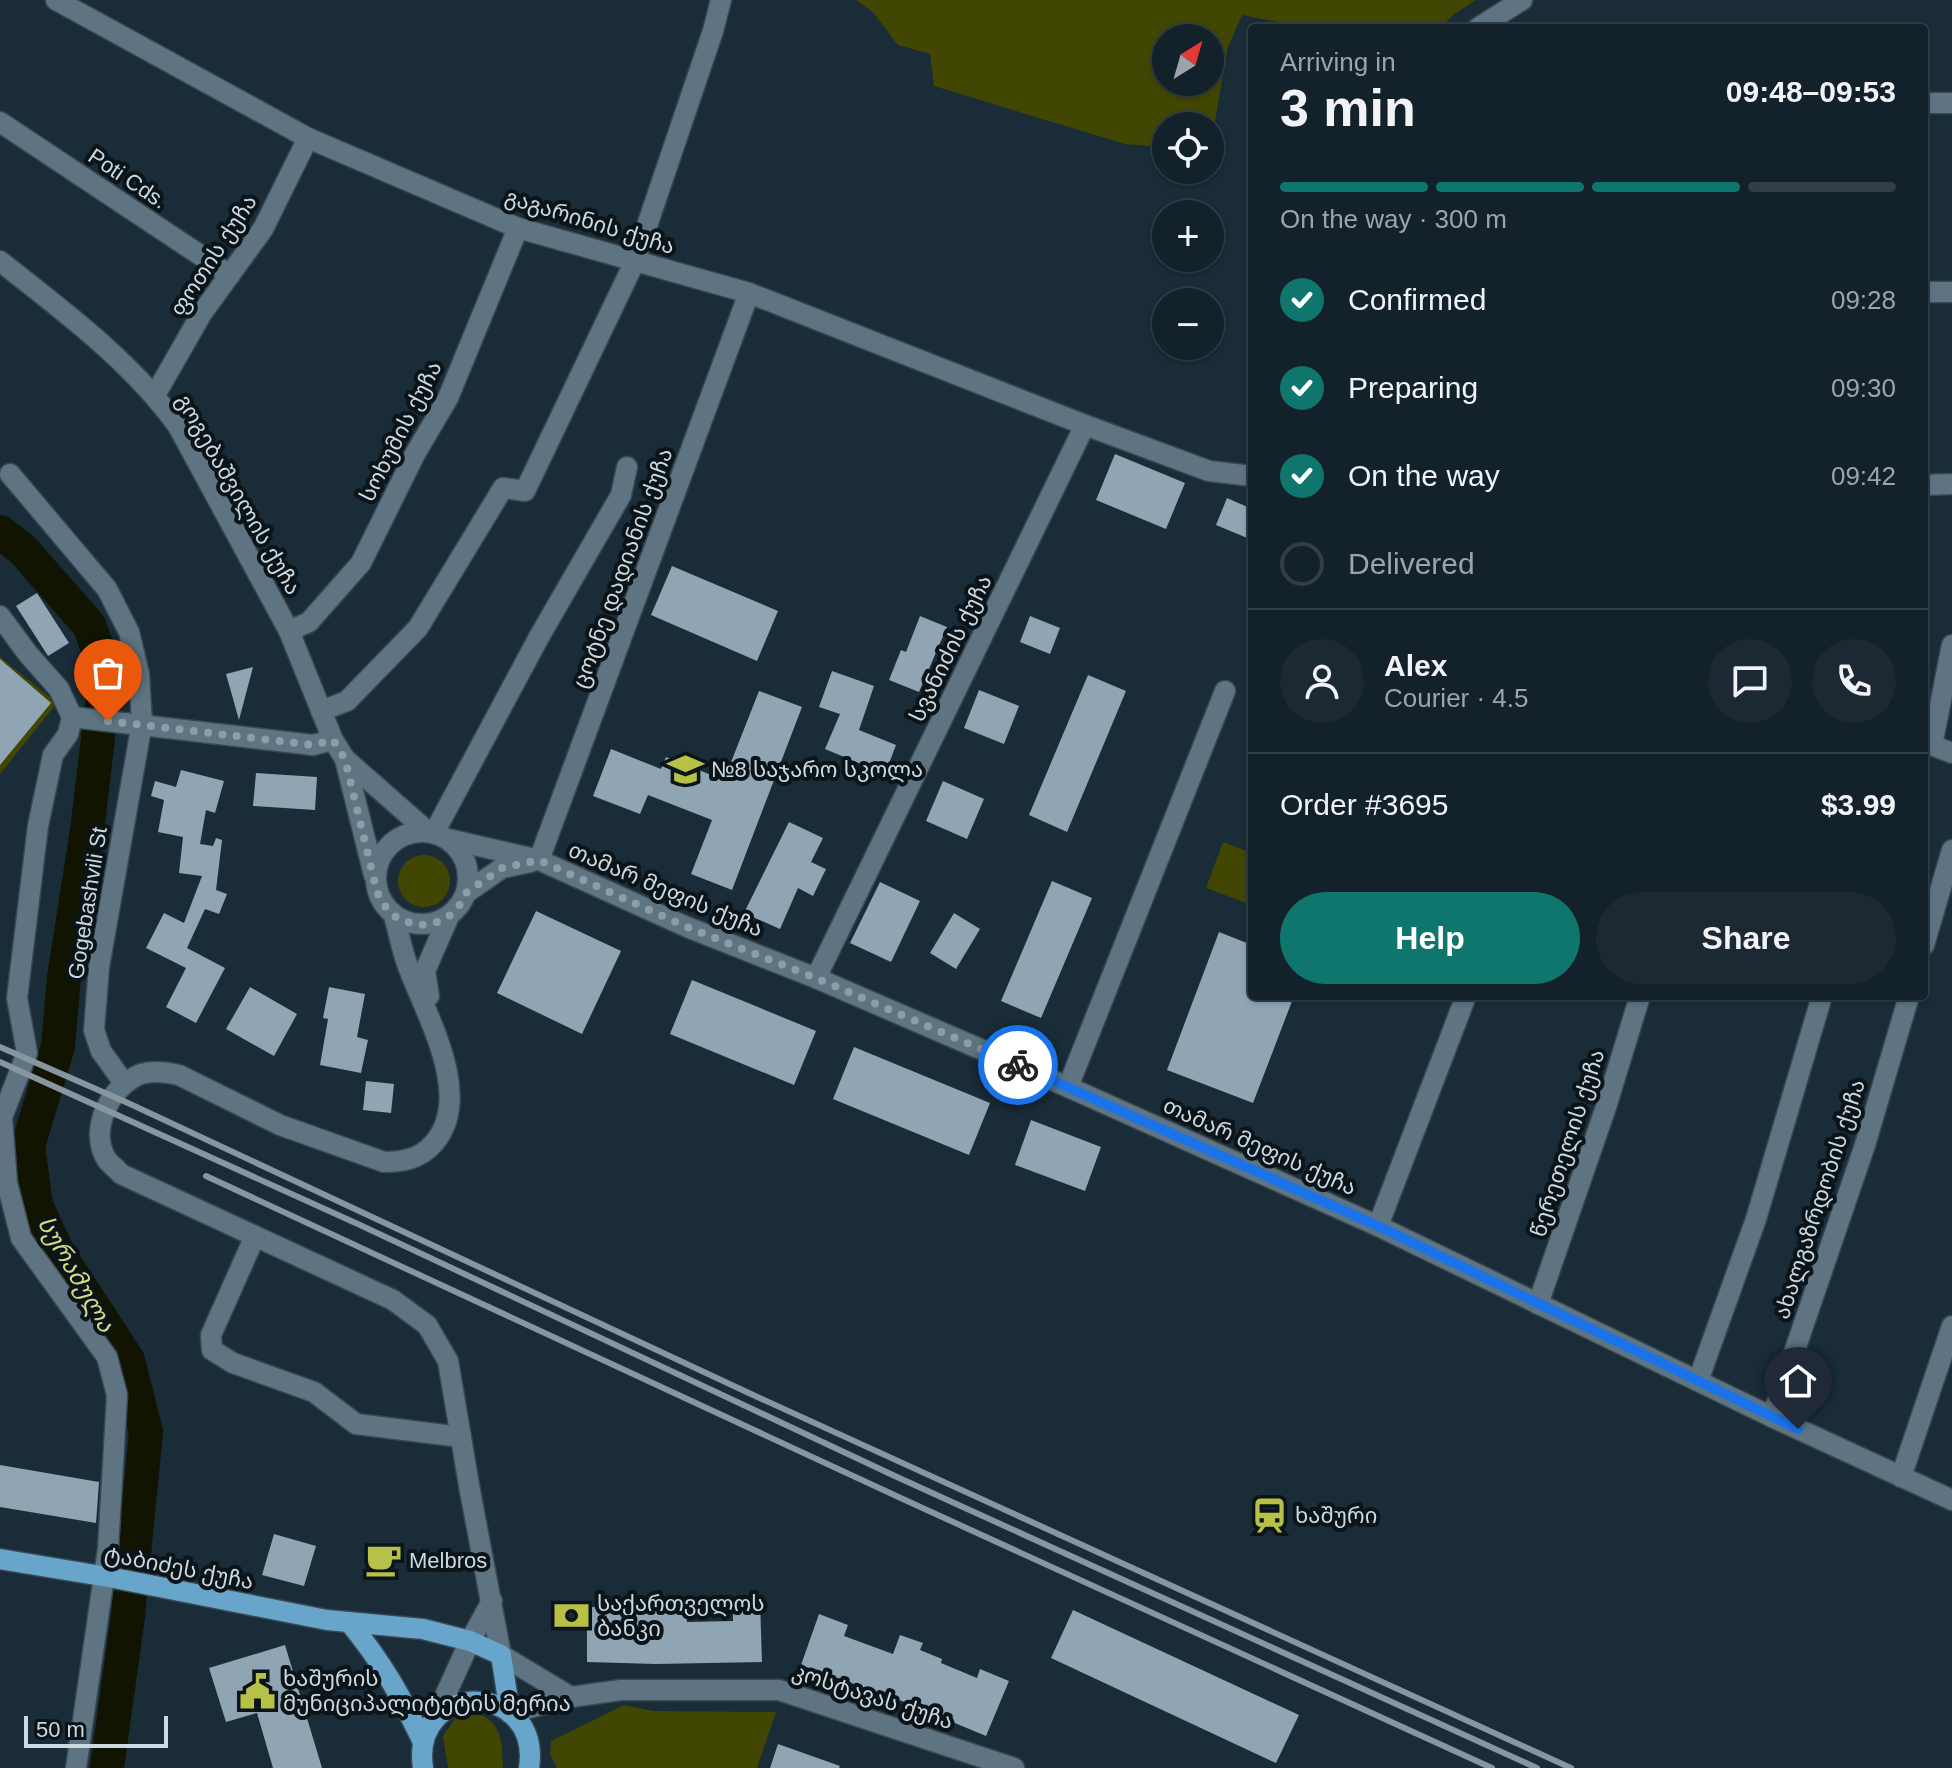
<!DOCTYPE html>
<meta charset="utf-8">
<style>
body{margin:0;font-family:Helvetica,"Noto Sans Georgian",sans-serif;background:#1c2932;color:#f1f3f6;height:100vh;display:flex;flex-direction:column;font-size:30px;white-space:nowrap}
*{box-sizing:border-box;margin:0}
p{font-size:26px;color:#9da3a8}
.icon{flex:none;width:44px;height:44px;fill:none;stroke:currentColor;stroke-width:2;stroke-linecap:round;stroke-linejoin:round}
.map{position:relative;flex:1;overflow:hidden}
.details{position:absolute;left:1248px;top:24px;width:680px;height:976px;display:flex;flex-direction:column;background:#13212a;border-radius:8px;box-shadow:0 2px 6px #0004,0 0 0 2px #323e47}
.details>*{flex:none}
.needle{width:52px;rotate:37deg}
.fabs{position:absolute;left:1152px;top:24px;display:grid;gap:16px}
.fabs a{display:grid;place-items:center;width:72px;height:72px;border-radius:50%;background:#13212a;box-shadow:0 2px 6px #0004,0 0 0 2px #323e47;font-size:40px}
.scale{position:absolute;left:24px;bottom:20px;width:144px;box-sizing:border-box;padding-left:8px;border:4px solid #cdd9e0;border-top:0;font-size:22px;line-height:28px;white-space:nowrap;color:#cdd9e0;-webkit-text-stroke:6px #0b1419;paint-order:stroke}
.pin{position:absolute;display:grid;place-items:center;width:68px;height:68px;color:#fff;margin:-82px -34px;border-radius:50% 50% 50% 0;rotate:-45deg;box-shadow:0 0 8px #0007}
.pin .icon{rotate:45deg}
.courier{position:absolute;display:grid;place-items:center;width:80px;height:80px;margin:-40px;border:6px solid #1a73e8;border-radius:50%;background:#fff;color:#222;box-shadow:0 2px 10px #0007}
.headline em{font-style:normal;font-weight:700}
.headline div{display:flex;flex-direction:column-reverse}
.headline{display:flex;align-items:center;justify-content:space-between;height:136px;padding:0 32px}
h1{font-size:52px;font-weight:700;line-height:60px}
.bar{display:grid;grid-template-columns:repeat(4,1fr);gap:12px 8px;align-content:center;height:96px;padding:0 32px}
.bar i{height:10px;border-radius:6px;background:#323e47}
.bar .active{background:#0f766e}
.bar p{grid-column:span 4}
.line{display:flex;align-items:center;gap:20px;padding:0 32px;border-top:2px solid #323e47}
.line div{flex:1}
.round{display:grid;place-items:center;flex:none;width:84px;height:84px;border-radius:42px;background:#1c2932}
ol{padding:0 32px;list-style:none}
li{display:flex;align-items:center;gap:24px;height:88px}
li p{margin-inline-start:auto}
li .icon{padding:8px;border-radius:50%;background:#0f766e;color:#fff;stroke-width:4}
li:last-child{color:#9da3a8}
li i{width:44px;height:44px;border:4px solid #323e47;border-radius:50%}
.action{display:flex;gap:16px;margin-top:auto;padding:16px 32px}
.action a{flex:1;height:92px;border-radius:48px;background:#0f766e;color:#fff;font-size:32px;font-weight:700;line-height:92px;text-align:center}
.action a+a{background:#1c2932;color:#f1f3f6}
.map>svg:first-child{display:block}
.green{fill:#414602;fill-rule:evenodd}
.lines{fill:none;stroke-linecap:round;stroke-linejoin:round}
.river{stroke:#121402;stroke-width:34}
.building{fill:#8fa5b4}
.minor-casing{stroke:#384751;stroke-width:23}
.major-casing{stroke:#384751;stroke-width:23}
.minor{stroke:#5e7482;stroke-width:20}
.major{stroke:#68a5ca;stroke-width:20}
.rail{stroke:#87969f;stroke-width:6}
.done{stroke:#8e9ca5;stroke-width:8;stroke-dasharray:0 14.4}
.route{stroke:#1a73e8;stroke-width:10}
.labels{text-anchor:middle;stroke-width:8;stroke-linejoin:round;paint-order:stroke}
.street-label{font-size:22px;fill:#cdd9e0;stroke:#0b1419}
.poi-label{font-size:22px;fill:#cdd9e0;stroke:#0b1419;text-anchor:start}
.water-label{font-size:24px;font-style:italic;fill:#d3dc80;stroke:#0b1419}
</style>
<div class="map">
<svg width="1952" height="1768" viewBox="0 0 1952 1768">
<rect width="100%" height="100%" fill="#192c38"/>
<g class="green">
<path d="M856,0H1476L1453,15L1440,28H1308L1242,15L1228,47L1210,149V126H1166V147L1125,144L934,86L930,54L898,45L872,11ZM1166,38H1210V82H1166Z"/>
<polygon points="0,657 57,703 0,774"/>
<polygon points="1223,842 1252,853 1252,905 1206,888"/>
<circle cx="424" cy="881" r="26"/>
<polygon points="624,1705 653,1711 776,1712 757,1768 557,1768 550,1754 551,1741"/>
<path d="M476,1712C503,1723 502,1742 503,1768H448L443,1736L456,1717Z"/>
</g>
<g class="lines">
<polyline class="river" points="0,532 23,550 89,625 106,670 87,831 64,977 58,1046 28,1146 36,1205 58,1253 128,1360 146,1432 128,1616 107,1768"/>
</g>
<g class="building">
<polygon points="1115,454 1185,483 1166,529 1096,500"/>
<polygon points="1227,498 1252,509 1252,540 1216,525"/>
<polygon points="672,566 778,611 757,661 651,615"/>
<polygon points="37,593 69,643 48,656 16,606"/>
<polygon points="920,616 947,627 919,692 889,680 901,650 906,652"/>
<polygon points="1030,616 1060,628 1050,654 1020,642"/>
<polygon points="0,659 51,703 0,765"/>
<polygon points="253,667 239,720 226,674"/>
<polygon points="832,671 874,686 859,730 896,745 885,774 825,749 840,714 819,707"/>
<polygon points="1088,675 1126,691 1067,832 1029,815"/>
<polygon points="979,690 1019,706 1004,744 964,728"/>
<polygon points="759,691 802,707 732,890 691,874 712,820 648,795 640,814 593,796 611,749 661,769 666,757 724,780"/>
<polygon points="181,770 224,781 215,813 206,810 200,844 213,846 216,838 222,840 216,890 227,894 219,914 205,909 187,948 225,968 196,1023 166,1007 186,968 146,948 164,913 184,923 202,876 179,873 183,837 158,832 164,800 151,796 155,781 176,787"/>
<polygon points="256,773 317,777 315,810 253,806"/>
<polygon points="943,781 984,799 967,839 926,821"/>
<polygon points="789,822 823,838 811,862 826,869 813,896 798,888 780,929 744,913"/>
<polygon points="1052,881 1092,898 1041,1018 1001,1001"/>
<polygon points="880,882 920,901 891,962 850,943"/>
<polygon points="536,911 621,951 582,1034 497,993"/>
<polygon points="954,913 980,929 956,969 930,953"/>
<polygon points="1219,932 1252,945 1252,996 1294,996 1253,1103 1167,1070"/>
<polygon points="692,980 816,1031 794,1085 670,1034"/>
<polygon points="250,987 297,1014 274,1056 226,1029"/>
<polygon points="329,987 365,994 357,1037 368,1040 361,1073 320,1065 328,1019 323,1018"/>
<polygon points="854,1047 990,1103 969,1155 833,1099"/>
<polygon points="366,1081 394,1084 391,1113 363,1110"/>
<polygon points="1031,1120 1101,1147 1085,1191 1015,1165"/>
<polygon points="0,1465 99,1482 96,1523 0,1507"/>
<polygon points="274,1534 316,1546 304,1586 262,1575"/>
<polygon points="760,1601 762,1662 656,1664 587,1662 587,1607 646,1608 646,1611 686,1610 687,1622 733,1621 733,1602"/>
<polygon points="1073,1610 1299,1715 1276,1763 1051,1658"/>
<polygon points="819,1614 848,1625 844,1636 893,1654 900,1635 923,1643 920,1650 942,1659 941,1663 977,1678 980,1669 1009,1681 986,1736 902,1701 801,1665"/>
<polygon points="285,1645 322,1768 273,1768 257,1713 226,1722 209,1668"/>
<polygon points="778,1744 840,1766 839,1768 770,1768"/>
</g>
<g class="lines">
<defs>
<g id="minor">
<polyline points="56,0 308,138 518,228 749,293 1085,425 1209,471 1252,476"/>
<polyline points="1478,28 1522,0"/>
<polyline points="1924,103 1952,103"/>
<polyline points="0,122 230,275"/>
<path d="M0,261C63,311 130,360 178,426L289,631L333,740L345,759L427,831"/>
<polyline points="1924,292 1952,292"/>
<polyline points="155,395 202,313 263,229 308,138"/>
<polyline points="10,474 107,589 129,632 139,674 142,723 99,967 94,1030 101,1051 124,1083"/>
<polyline points="1924,485 1952,484"/>
<polyline points="0,616 28,654 59,689 72,717"/>
<polyline points="289,631 309,622 361,563 415,454 448,398 518,228"/>
<polyline points="321,711 347,701 418,628 503,488 525,491 635,261 713,31 721,0"/>
<polyline points="1924,742 1952,753"/>
<polyline points="1932,745 1952,645"/>
<polyline points="345,759 374,875"/>
<circle cx="422" cy="878" r="46"/>
<polyline points="434,833 539,637 621,495 627,467"/>
<polyline points="448,839 539,860 687,927 816,978 1068,1087 1378,1226 1772,1417 1952,1500"/>
<polyline points="539,860 749,293"/>
<polyline points="466,893 502,868 531,862"/>
<path d="M394,916C399,933 402,952 409,969C427,1017 474,1097 434,1143C420,1159 403,1162 384,1162L280,1125L179,1075C166,1072 153,1070 141,1074C110,1086 88,1130 107,1160C111,1165 117,1169 121,1174L393,1300L427,1325L448,1361L470,1491L501,1655L571,1697"/>
<polyline points="1924,945 1952,850"/>
<polyline points="816,978 1085,425"/>
<polyline points="429,996 425,971 449,916"/>
<polyline points="1068,1087 1225,691"/>
<polyline points="1378,1226 1466,996"/>
<polyline points="255,1236 211,1335 212,1350 233,1363 314,1392 356,1424 461,1437"/>
<polyline points="1538,1304 1606,1107 1640,996"/>
<polyline points="1698,1381 1756,1219 1822,996"/>
<polyline points="1772,1417 1865,1145 1909,996"/>
<polyline points="1901,1477 1952,1326"/>
<polyline points="510,1713 571,1697 621,1690 779,1690 1014,1768"/>
<polyline points="434,1720 470,1641 492,1601"/>
<polyline points="76,1768 108,1549 117,1395 107,1357 21,1238 7,1183 2,1117 27,1053 17,998 38,826 53,755 68,734 72,717 313,745 333,740"/>
</g>
<g id="major">
<polyline points="0,1559 114,1578 327,1620 423,1629 470,1641 501,1655 510,1713"/>
<path d="M349,1622C382,1662 401,1696 423,1742"/>
<path d="M423,1768C410,1679 542,1680 529,1768"/>
</g>
</defs>
<use href="#minor" class="minor-casing"/>
<use href="#major" class="major-casing"/>
<use href="#minor" class="minor"/>
<use href="#major" class="major"/>
<g class="rail">
<polyline points="0,1047 128,1103 751,1394 1571,1768"/>
<polyline points="0,1062 360,1225 897,1477 1537,1768"/>
<polyline points="206,1176 905,1500 1492,1768"/>
</g>
</g>
<g class="lines">
<polyline class="done" points="108,721 313,745 333,740 345,759 377,892 384,905 394,916 407,922 421,925 435,923 449,916 459,906 466,893 502,868 539,860 687,927 816,978 1018,1065"/>
<polyline class="route" points="1018,1065 1378,1226 1798,1429"/>
</g>
<defs>
<symbol id="school-bare" viewBox="-9 -9 18 18"><path d="M0-5L7-2L0 1L-7-2ZM-4 1L0 2.5L4 1V4Q0 6-4 4Z" fill="#b7c148" stroke="#0b1419" stroke-width="2.5" paint-order="stroke"/></symbol>
<symbol id="station-bare" viewBox="-9 -9 18 18"><path d="M-3-6H3Q5-6 5-4V2Q5 4 3 4L4.5 6H3L1.5 4h-3L-3 6H-4.5L-3 4Q-5 4-5 2V-4Q-5-6-3-6ZM-3.5-4v3h7v-3ZM-3.5 1v1.5H-2V1ZM2 1v1.5H3.5V1Z" fill="#b7c148" stroke="#0b1419" stroke-width="2.5" paint-order="stroke"/></symbol>
<symbol id="cafe-bare" viewBox="-9 -9 18 18"><path d="M-5.5-4.5H6V0H3Q3 3.5 0 3.5H-2.5Q-5.5 3.5-5.5 0ZM3-3.2v2h1.7v-2ZM-6 4.5H4V6H-6Z" fill="#b7c148" stroke="#0b1419" stroke-width="2.5" paint-order="stroke"/></symbol>
<symbol id="bank-bare" viewBox="-9 -9 18 18"><path d="M-6-4H6V4H-6ZM0-2.3a2.3 2.3 0 1 0 0 4.6a2.3 2.3 0 1 0 0-4.6Z" fill="#b7c148" stroke="#0b1419" stroke-width="2.5" paint-order="stroke"/></symbol>
<symbol id="civic-bare" viewBox="-9 -9 18 18"><path d="M-.6-6.5H3V-4.5H.6V-3L4-1V1h2V6H-6V1h2V-1L-.6-3ZM-1.2 2.5V6h2.4V2.5Z" fill="#b7c148" stroke="#0b1419" stroke-width="2.5" paint-order="stroke"/></symbol>
</defs>
<g fill-rule="evenodd">
<use href="#school-bare" x="660" y="744" width="51" height="51"/>
<use href="#station-bare" x="1244" y="1490" width="51" height="51"/>
<use href="#cafe-bare" x="358" y="1534" width="51" height="51"/>
<use href="#bank-bare" x="546" y="1590" width="51" height="51"/>
<use href="#civic-bare" x="232" y="1666" width="51" height="51"/>
</g>
<g class="labels">
<g class="street-label">
<text transform="translate(128 178) rotate(34)" y="8">Poti Cds.</text>
<text transform="translate(590 221) rotate(17)" y="8">გაგარინის ქუჩა</text>
<text transform="translate(213 255) rotate(-57)" y="8">ფოთის ქუჩა</text>
<text transform="translate(400 431) rotate(-63)" y="8">სოხუმის ქუჩა</text>
<text transform="translate(239 494) rotate(60)" y="8">გოგებაშვილის ქუჩა</text>
<text transform="translate(622 568) rotate(-70)" y="8">ცოტნე დადიანის ქუჩა</text>
<text transform="translate(950 648) rotate(-64)" y="8">სვანიძის ქუჩა</text>
<text transform="translate(666 889) rotate(23)" y="8">თამარ მეფის ქუჩა</text>
<text transform="translate(87 903) rotate(-81)" y="8">Gogebashvili St</text>
<text transform="translate(1567 1143) rotate(-72)" y="8">წერეთელის ქუჩა</text>
<text transform="translate(1260 1146) rotate(24)" y="8">თამარ მეფის ქუჩა</text>
<text transform="translate(1819 1199) rotate(-72)" y="8">ახალგაზრდობის ქუჩა</text>
<text transform="translate(179 1567) rotate(11)" y="8">ტაბიძეს ქუჩა</text>
<text transform="translate(873 1696) rotate(18)" y="8">კოსტავას ქუჩა</text>
</g>
<g class="poi-label">
<text x="711" y="777">№8 საჯარო სკოლა</text>
<text x="1295" y="1523">ხაშური</text>
<text x="409" y="1568">Melbros</text>
<text x="597" y="1611">საქართველოს<tspan x="597" dy="25">ბანკი</tspan></text>
<text x="283" y="1686">ხაშურის<tspan x="283" dy="25">მუნიციპალიტეტის მერია</tspan></text>
</g>
<g class="water-label">
<text transform="translate(76 1274) rotate(60)" y="8">სურამულა</text>
</g>
</g>
</svg>
<div class="fabs">
<a><svg class="needle" viewBox="-14 -14 28 28"><path d="M0-13l5 13h-10z" fill="#e53935"/><path d="M0 13l5-13h-10z" fill="#9da3a8"/></svg></a>
<a><svg class="icon" aria-label="locate" viewBox="0 0 24 24"><circle cx="12" cy="12" r="6"/><path d="M12 2v4M12 18v4M2 12h4M18 12h4"/></svg></a>
<a>+</a>
<a>−</a>
</div>
<div class="scale">50 m</div>
<div class="pin" style="left:108px;top:721px;background:#ea580c"><svg class="icon" aria-label="bag" viewBox="0 0 24 24"><path d="M5 8h14l-1 12H6zM9 8a3 3 0 0 1 6 0"/></svg></div>
<div class="pin" style="left:1798px;top:1429px;background:#1f2937"><svg class="icon" aria-label="home" viewBox="0 0 24 24"><path d="M3 11l9-7 9 7M6 9v11h12V9"/></svg></div>
<div class="courier" style="left:1018px;top:1065px"><svg class="icon" aria-label="bike" viewBox="0 0 24 24"><circle cx="6" cy="16" r="4"/><circle cx="18" cy="16" r="4"/><path d="M6 16l4-8h5l3 8M10 8l3 8H6M13 5h3"/></svg></div>
<section class="details">
<div class="headline"><div><h1>3 min</h1><p>Arriving in</p></div><em>09:48–09:53</em></div>
<div class="bar"><i class="active"></i><i class="active"></i><i class="active"></i><i></i><p>On the way · 300 m</p></div>
<ol>
<li><svg class="icon" aria-label="check" viewBox="0 0 24 24"><path d="M5 12l5 5 9-10"/></svg>Confirmed<p>09:28</p></li>
<li><svg class="icon" aria-label="check" viewBox="0 0 24 24"><path d="M5 12l5 5 9-10"/></svg>Preparing<p>09:30</p></li>
<li><svg class="icon" aria-label="check" viewBox="0 0 24 24"><path d="M5 12l5 5 9-10"/></svg>On the way<p>09:42</p></li>
<li><i></i>Delivered</li>
</ol>
<div class="line" style="height:144px"><a class="round"><svg class="icon" aria-label="person" viewBox="0 0 24 24"><circle cx="12" cy="8" r="4"/><path d="M4 21q1-7 8-7t8 7"/></svg></a><div><b>Alex</b><p>Courier · 4.5</p></div><a class="round"><svg class="icon" aria-label="chat" viewBox="0 0 24 24"><path d="M4 5h16v11H9l-5 4z"/></svg></a><a class="round"><svg class="icon" aria-label="phone" viewBox="0 0 24 24"><path d="M5 4h4l2 5-3 2q2 4 5 5l2-3 5 2v4C11 20 4 13 5 4z"/></svg></a></div>
<div class="line" style="height:104px"><div>Order #3695</div><b>$3.99</b></div>
<div class="action"><a>Help</a><a>Share</a></div>
</section>
</div>
